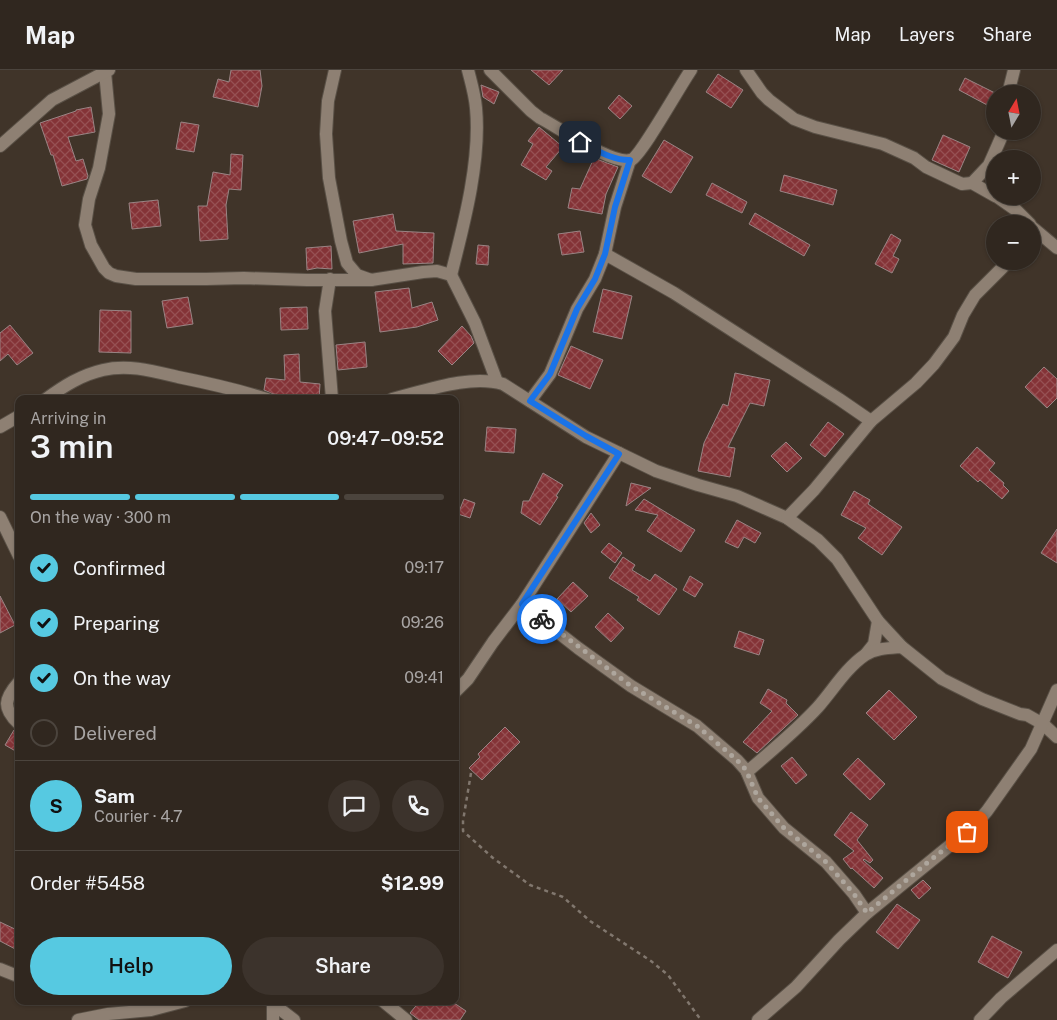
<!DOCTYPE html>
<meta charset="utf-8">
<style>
body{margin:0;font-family:"Public Sans",sans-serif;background:#3c332c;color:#f1f3f6;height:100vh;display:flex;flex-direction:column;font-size:19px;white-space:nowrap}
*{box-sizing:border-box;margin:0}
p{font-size:16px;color:#a8a5a4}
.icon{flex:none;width:28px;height:28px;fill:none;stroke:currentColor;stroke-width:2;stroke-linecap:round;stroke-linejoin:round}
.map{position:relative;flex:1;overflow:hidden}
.details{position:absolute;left:15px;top:325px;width:444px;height:610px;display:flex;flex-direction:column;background:#30271f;border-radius:10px;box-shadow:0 1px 4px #0004,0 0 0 1px #4b443d}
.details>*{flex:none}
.needle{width:32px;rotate:10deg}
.controls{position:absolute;left:986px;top:15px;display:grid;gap:10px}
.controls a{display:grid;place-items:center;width:55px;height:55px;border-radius:50%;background:#30271f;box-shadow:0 1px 4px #0004,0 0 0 1px #4b443d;font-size:25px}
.pin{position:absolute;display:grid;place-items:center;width:42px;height:42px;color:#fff;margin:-21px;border-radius:10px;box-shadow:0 2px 8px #0006}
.courier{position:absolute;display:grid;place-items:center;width:50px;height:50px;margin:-25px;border:4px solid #1a73e8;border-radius:50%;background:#fff;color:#222;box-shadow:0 1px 6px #0007}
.head em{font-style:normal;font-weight:600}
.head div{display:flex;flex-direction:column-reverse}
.head{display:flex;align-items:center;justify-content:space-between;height:85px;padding:0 15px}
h1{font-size:32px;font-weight:600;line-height:38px}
.bar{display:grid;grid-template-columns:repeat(4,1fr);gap:8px 5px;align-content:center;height:60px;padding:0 15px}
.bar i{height:6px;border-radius:4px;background:#4b443d}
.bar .active{background:#56c9e1}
.bar p{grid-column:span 4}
.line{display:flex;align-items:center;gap:12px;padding:0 15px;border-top:1px solid #4b443d}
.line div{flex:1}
.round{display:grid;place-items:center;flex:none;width:52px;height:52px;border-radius:26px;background:#3c332c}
ol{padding:0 15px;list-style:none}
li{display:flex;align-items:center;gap:15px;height:55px}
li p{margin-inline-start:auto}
li .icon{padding:5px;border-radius:50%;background:#56c9e1;color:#111;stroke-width:4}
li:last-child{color:#a8a5a4}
li i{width:28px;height:28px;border:2px solid #4b443d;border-radius:50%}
.cta{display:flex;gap:10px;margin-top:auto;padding:10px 15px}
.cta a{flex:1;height:58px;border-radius:30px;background:#56c9e1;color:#111;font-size:20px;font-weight:600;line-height:58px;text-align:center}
.cta a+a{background:#3c332c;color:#f1f3f6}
header{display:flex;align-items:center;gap:30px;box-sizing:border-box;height:70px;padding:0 25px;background:#30271f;border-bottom:1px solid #4b443d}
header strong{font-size:24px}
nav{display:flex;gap:28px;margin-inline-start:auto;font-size:18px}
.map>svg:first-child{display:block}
.building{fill:url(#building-cross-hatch);stroke:#998484}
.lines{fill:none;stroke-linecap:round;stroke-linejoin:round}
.minor-casing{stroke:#595046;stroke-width:14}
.path{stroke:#81776e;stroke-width:2.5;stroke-dasharray:4 4;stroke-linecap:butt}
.minor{stroke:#8e8073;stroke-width:12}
.done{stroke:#aea69d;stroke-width:5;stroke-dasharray:0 9}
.route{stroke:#1a73e8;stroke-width:6}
</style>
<header>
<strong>Map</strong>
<nav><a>Map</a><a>Layers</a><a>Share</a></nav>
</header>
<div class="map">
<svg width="1057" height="950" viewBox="0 0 1057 950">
<defs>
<pattern id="building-cross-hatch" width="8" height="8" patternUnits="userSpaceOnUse" patternTransform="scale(1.25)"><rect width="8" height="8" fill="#843337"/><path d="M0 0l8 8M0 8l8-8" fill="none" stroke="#965053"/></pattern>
</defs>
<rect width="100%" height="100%" fill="#403429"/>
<g class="building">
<polygon points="231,0 260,0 262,16 258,37 213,27 218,9 229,12"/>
<polygon points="531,0 563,0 549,15"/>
<polygon points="718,4 743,20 731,38 706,22"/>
<polygon points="965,8 995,23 989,36 959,20"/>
<polygon points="481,15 499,22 494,34 483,27"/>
<polygon points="619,25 632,36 620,49 608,38"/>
<polygon points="91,37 95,62 68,67 76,91 83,89 88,106 87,109 62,116 53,85 51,85 40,53 76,41 76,40"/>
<polygon points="181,52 199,55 194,82 176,79"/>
<polygon points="539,57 563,77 546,97 552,101 546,110 521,95 533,74 528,71"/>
<polygon points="943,65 970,77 959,102 932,90"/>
<polygon points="664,70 693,87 671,123 642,106"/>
<polygon points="231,84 243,85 241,120 229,119 226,135 228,169 200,171 198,136 207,136 213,102 230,105"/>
<polygon points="594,88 618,97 606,124 602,144 568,138 572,118 580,119"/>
<polygon points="784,105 837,120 833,135 780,121"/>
<polygon points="712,113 747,132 742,143 706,125"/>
<polygon points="158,130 161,156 132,159 129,133"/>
<polygon points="755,143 810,175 804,186 749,154"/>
<polygon points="393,144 396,161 434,163 433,193 403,194 403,174 359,183 353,151"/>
<polygon points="580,161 584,182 562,185 558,164"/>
<polygon points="891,164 901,170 893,186 899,189 892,203 875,194"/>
<polygon points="478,175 489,176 488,195 476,194"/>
<polygon points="331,176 332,199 317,198 307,200 306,178"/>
<polygon points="409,218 412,238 432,232 438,250 417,257 380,262 375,222"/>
<polygon points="603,219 632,226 622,269 593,262"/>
<polygon points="188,227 193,254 167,258 162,231"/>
<polygon points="307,237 308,259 281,260 280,238"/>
<polygon points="100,240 131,241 131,283 99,282"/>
<polygon points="10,255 33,283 17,295 8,284 0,291 0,263"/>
<polygon points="462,256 471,266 474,273 452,295 438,281"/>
<polygon points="365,272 367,297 338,300 336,275"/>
<polygon points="571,276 603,290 590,319 558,305"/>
<polygon points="299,284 300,312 320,314 319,329 273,324 264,320 266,308 285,310 284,285"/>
<polygon points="1044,297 1057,309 1057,328 1047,338 1025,317"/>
<polygon points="735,303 770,310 764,336 750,333 728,377 735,378 730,407 698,401 704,373 723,334 728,336"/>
<polygon points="828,352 844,364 825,387 810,375"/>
<polygon points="487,357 516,359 514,383 485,381"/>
<polygon points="786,372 802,388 787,402 771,386"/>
<polygon points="977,377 995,393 989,400 1004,413 1003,415 1009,421 1002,429 980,410 978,412 960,396"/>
<polygon points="543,403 563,415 556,426 558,427 540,455 521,443 523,431 529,431"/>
<polygon points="631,413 651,418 626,436"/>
<polygon points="854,421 870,430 868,434 902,457 882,485 858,468 866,458 841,445"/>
<polygon points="464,429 475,433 470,448 458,444"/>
<polygon points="644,429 695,460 681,482 647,461 658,445 635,440"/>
<polygon points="591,443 600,455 591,463 584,453"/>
<polygon points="737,450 761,463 755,473 744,467 738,478 725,472"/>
<polygon points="1057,459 1057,493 1041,483"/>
<polygon points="609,473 622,483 615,493 601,482"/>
<polygon points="623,487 635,495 632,500 650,511 655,504 677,519 659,545 637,530 639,527 609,508"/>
<polygon points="690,506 703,514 695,527 683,520"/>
<polygon points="573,512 588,526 571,542 557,529"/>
<polygon points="0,526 15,555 0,563"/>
<polygon points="608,543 624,558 611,572 595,557"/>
<polygon points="739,561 764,570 759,585 734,577"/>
<polygon points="768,619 787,630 786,633 798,645 757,683 743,672 772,641 760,633"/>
<polygon points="889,620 917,647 894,670 866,643"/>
<polygon points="505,657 520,672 482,710 469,698 480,687 478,684"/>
<polygon points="14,660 19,662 19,683 5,675"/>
<polygon points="792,687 807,705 796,714 781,696"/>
<polygon points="858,688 885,714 870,730 843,704"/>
<polygon points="851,742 868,755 857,770 873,790 870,793 864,789 863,790 883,808 874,818 852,798 851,799 843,789 854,781 834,765"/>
<polygon points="923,810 931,818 919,829 911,820"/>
<polygon points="897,834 920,850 898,879 876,862"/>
<polygon points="0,852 19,861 19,881 0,871"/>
<polygon points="992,866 1022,882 1008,908 978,892"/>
<polygon points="420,931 451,931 466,941 460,950 419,950 410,943"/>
</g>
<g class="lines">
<defs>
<g id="minor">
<polyline points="335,0 328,31 326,64 329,108 341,171 347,193 357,205 371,210 423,202 437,201 451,205 475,253 497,312"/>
<path d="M490,0L531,41L540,48C558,57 612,95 631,90C641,86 681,14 691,0"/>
<polyline points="746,0 762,23 769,30 794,49 815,57 883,74 914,88 926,97 962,114 972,113 995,126"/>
<polyline points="105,2 109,44 99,98 89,129 85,155 91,175 104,198 109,203 116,206 136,209 206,209 244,208 307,210 371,210"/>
<polyline points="1008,24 1014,0"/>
<polyline points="0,76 52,30 109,0"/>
<polyline points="972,113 989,95 1004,61"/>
<polyline points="996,126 1016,140 1030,154"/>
<polyline points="1032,157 1057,178"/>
<polyline points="605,184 674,223 839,329 871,351"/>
<path d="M451,205C464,154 481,90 476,38C475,25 471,12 468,0"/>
<polyline points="330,209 325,241 332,329"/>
<path d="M46,329C64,316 81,305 103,300C128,294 153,301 178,307C208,313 238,320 267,329"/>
<path d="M392,329C425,321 470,304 503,314L586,367L656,401L698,415L737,426L787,448L818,470L837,489L878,551L902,577L942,609L982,629L1020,644L1027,645L1043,654L1057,667"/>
<polyline points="530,331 550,304 577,239 595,209 605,184 615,137 630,90"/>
<polyline points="0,357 19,346"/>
<polyline points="0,447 19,486"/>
<polyline points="787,448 814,420 871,351 916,313 934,294 954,267 963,245 975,225 1009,191"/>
<polyline points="522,534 578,578 631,616 697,656 737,690 746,700 758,728 765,736 784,758 826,792 854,824 867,843"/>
<polyline points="866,584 874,574 878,551"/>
<path d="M19,612C4,629 2,638 19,654"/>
<polyline points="455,622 468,609 493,572 522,534 619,383"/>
<path d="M747,702C771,681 796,661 818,637C833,620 846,598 865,585C876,578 890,578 902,577"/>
<polyline points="0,899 15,905 19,905"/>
<polyline points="383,931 406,950"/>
<polyline points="272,933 294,950"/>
<polyline points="78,950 108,944 151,940 185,931"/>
<polyline points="273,950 273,931"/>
<polyline points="758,950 796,917 839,870 867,843 975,755 987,741 1031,679 1057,620"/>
<polyline points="980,950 1001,928 1057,880"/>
</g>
</defs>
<use href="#minor" class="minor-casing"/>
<polyline class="path" points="471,703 463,751 463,761 493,788 530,815 563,827 590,851 651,891 668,905 701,950"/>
<use href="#minor" class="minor"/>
</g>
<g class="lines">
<polyline class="done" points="542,549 631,616 697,656 737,690 746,700 758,728 765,736 784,758 826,792 854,824 867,843 928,792 967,762"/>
<path class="route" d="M542,549L522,534L619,384L586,366L530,331L550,304L577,239L595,209L605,184L615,137L630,90C613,91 595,79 580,72"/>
</g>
</svg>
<div class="controls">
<a><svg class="needle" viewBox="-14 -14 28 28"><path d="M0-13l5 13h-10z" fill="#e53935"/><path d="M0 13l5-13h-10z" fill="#a8a5a4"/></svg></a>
<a>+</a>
<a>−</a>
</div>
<div class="pin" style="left:967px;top:762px;background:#ea580c"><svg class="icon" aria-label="bag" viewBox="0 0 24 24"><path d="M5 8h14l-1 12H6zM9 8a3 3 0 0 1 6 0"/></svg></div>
<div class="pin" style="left:580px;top:72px;background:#1f2937"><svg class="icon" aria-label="home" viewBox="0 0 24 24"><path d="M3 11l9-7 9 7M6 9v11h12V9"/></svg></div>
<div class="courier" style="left:542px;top:549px"><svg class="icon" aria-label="bike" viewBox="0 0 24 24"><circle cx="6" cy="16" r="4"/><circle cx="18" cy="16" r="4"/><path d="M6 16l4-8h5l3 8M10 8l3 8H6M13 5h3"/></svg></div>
<section class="details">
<div class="head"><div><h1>3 min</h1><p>Arriving in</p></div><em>09:47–09:52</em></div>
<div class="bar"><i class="active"></i><i class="active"></i><i class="active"></i><i></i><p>On the way · 300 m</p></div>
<ol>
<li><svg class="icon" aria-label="check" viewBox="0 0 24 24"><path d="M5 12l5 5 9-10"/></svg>Confirmed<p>09:17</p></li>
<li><svg class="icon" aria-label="check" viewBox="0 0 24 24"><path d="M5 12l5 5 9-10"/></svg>Preparing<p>09:26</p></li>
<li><svg class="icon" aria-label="check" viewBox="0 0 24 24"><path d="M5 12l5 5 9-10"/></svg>On the way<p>09:41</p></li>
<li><i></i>Delivered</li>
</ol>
<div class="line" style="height:90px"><b class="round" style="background:#56c9e1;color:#111">S</b><div><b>Sam</b><p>Courier · 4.7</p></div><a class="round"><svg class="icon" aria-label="chat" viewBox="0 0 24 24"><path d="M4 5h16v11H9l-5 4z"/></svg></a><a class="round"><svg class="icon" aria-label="phone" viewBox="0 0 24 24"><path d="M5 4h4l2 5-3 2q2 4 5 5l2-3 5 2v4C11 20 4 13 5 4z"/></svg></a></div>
<div class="line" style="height:65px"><div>Order #5458</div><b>$12.99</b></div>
<div class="cta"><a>Help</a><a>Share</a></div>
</section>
</div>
